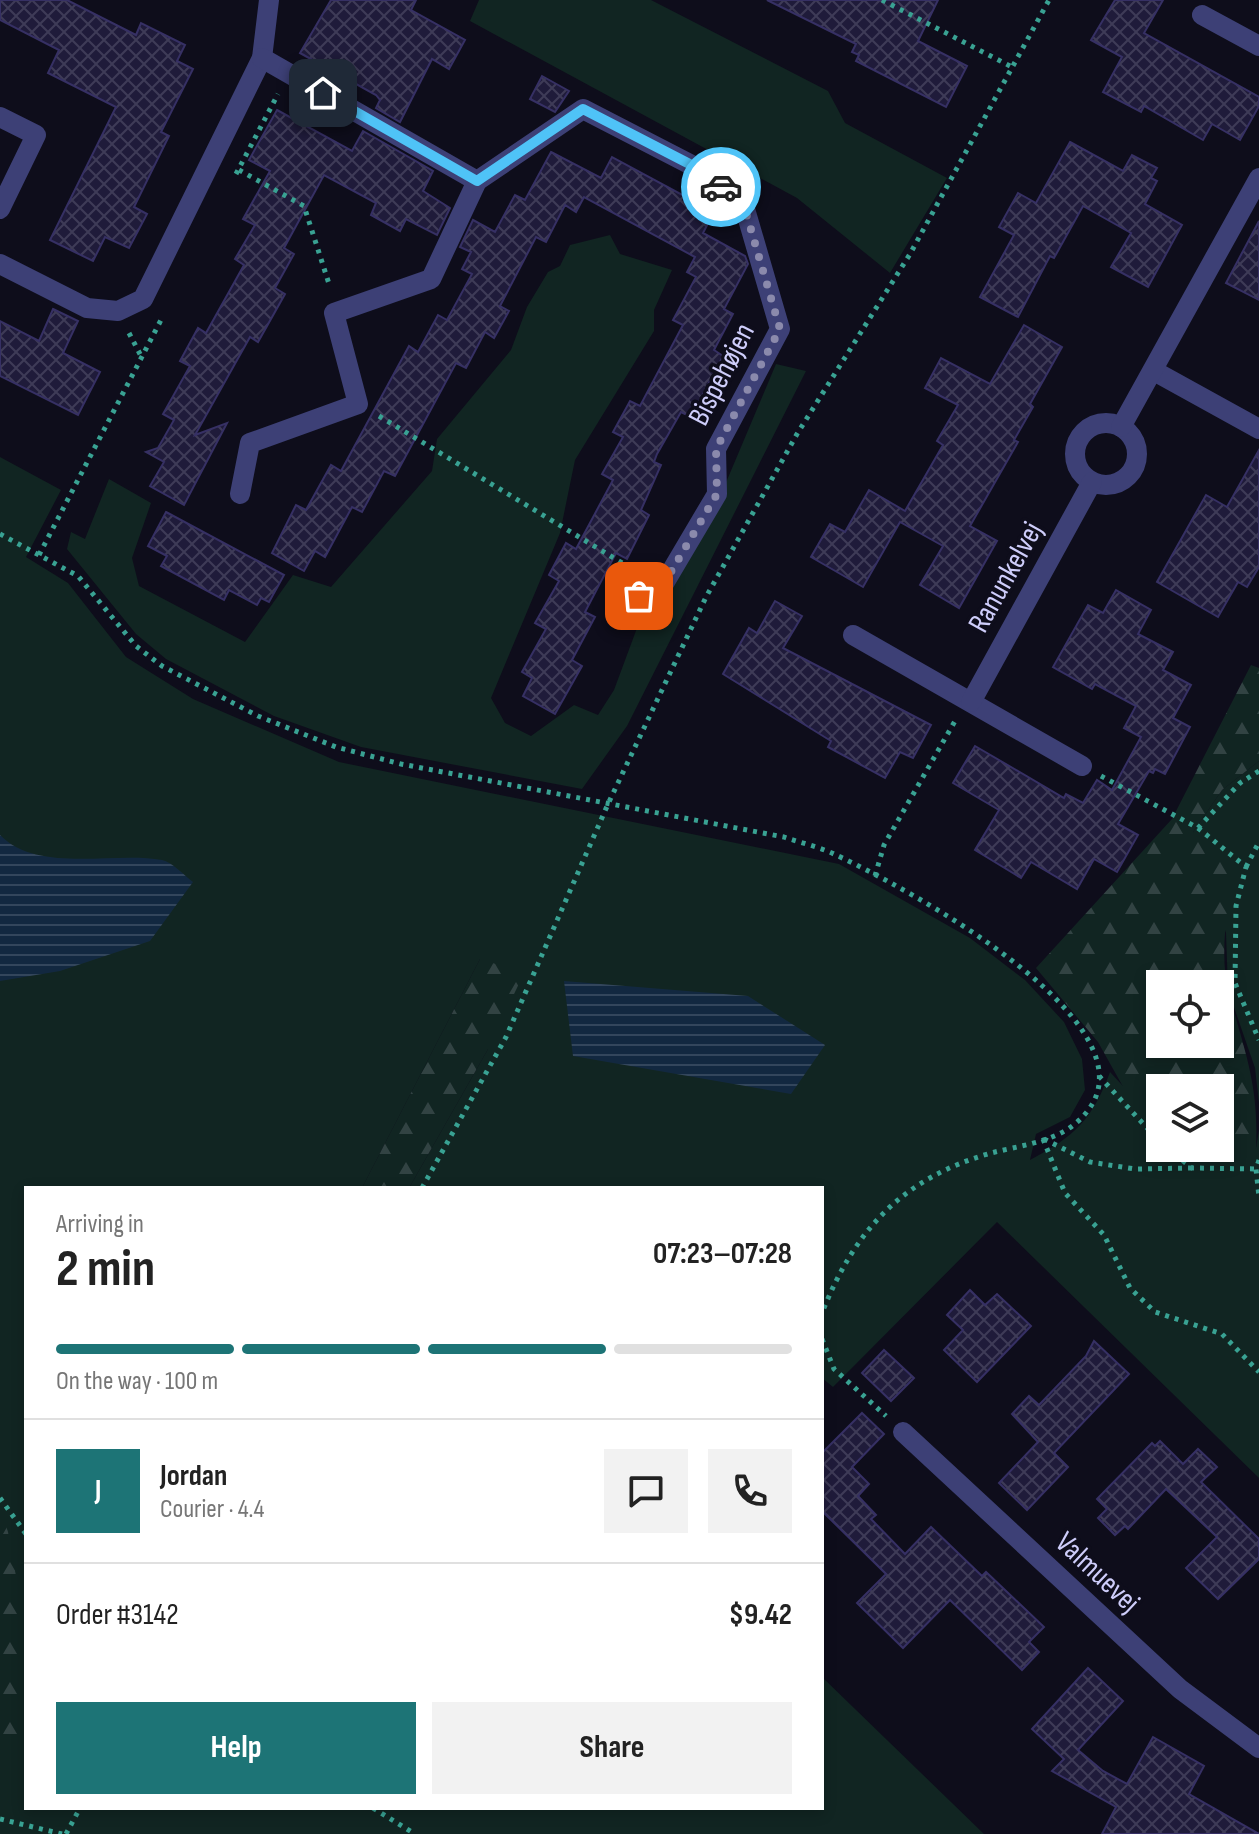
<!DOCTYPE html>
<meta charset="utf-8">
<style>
body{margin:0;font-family:"Sofia Sans Condensed",sans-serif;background:#f2f2f2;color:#222;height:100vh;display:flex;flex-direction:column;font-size:30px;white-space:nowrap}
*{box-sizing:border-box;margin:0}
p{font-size:26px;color:#767676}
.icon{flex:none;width:44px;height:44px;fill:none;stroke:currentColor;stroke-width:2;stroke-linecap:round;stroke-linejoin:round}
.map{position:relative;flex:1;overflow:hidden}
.panel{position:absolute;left:24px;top:1186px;width:800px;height:624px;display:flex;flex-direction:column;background:#fff;border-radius:0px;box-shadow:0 4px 12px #0003}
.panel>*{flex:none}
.tools{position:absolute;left:1146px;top:970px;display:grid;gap:16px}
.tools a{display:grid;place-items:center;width:88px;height:88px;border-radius:0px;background:#fff;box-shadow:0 4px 12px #0003;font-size:40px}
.pin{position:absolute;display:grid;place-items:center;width:68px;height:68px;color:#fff;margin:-34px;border-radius:16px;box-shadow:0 4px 12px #0006}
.courier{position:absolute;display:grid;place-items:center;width:80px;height:80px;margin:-40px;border:6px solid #4fc3f7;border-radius:50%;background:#fff;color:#222;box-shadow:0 2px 10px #0007}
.headline em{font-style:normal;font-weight:700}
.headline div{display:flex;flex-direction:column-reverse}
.headline{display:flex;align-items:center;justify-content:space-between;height:136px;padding:0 32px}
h1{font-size:52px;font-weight:700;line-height:60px}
.bar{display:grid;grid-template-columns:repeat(4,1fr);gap:12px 8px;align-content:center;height:96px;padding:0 32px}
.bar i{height:10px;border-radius:6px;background:#e0e0e0}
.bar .selected{background:#1d7476}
.bar p{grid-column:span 4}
.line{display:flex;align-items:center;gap:20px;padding:0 32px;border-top:2px solid #e0e0e0}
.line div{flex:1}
.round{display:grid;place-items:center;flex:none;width:84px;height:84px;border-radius:0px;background:#f2f2f2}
.primary-button{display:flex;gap:16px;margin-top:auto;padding:16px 32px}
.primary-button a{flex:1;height:92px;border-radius:0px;background:#1d7476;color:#fff;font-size:32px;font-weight:700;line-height:92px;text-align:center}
.primary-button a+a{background:#f2f2f2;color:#222}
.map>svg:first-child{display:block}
.green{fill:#112522}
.forest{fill:url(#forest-firs);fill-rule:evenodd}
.water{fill:url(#water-rules)}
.building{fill:url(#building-cross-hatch);stroke:#363064;stroke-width:2}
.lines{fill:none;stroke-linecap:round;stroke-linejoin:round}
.path{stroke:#39a293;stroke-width:5;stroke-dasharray:4 6;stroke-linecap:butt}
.minor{stroke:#3d4076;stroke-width:20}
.done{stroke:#8b8aac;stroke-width:8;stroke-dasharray:0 14.4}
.route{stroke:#4fc3f7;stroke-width:10}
.labels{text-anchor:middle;stroke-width:7;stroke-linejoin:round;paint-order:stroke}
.street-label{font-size:30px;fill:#cecdfa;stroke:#0e0d1b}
</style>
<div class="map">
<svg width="1259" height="1834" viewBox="0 0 1259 1834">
<defs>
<pattern id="forest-firs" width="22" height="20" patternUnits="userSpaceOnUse" patternTransform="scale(2)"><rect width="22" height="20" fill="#112522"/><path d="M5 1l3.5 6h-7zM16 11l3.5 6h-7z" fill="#324343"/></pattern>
<pattern id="water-rules" width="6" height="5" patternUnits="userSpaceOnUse" patternTransform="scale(2)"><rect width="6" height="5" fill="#122840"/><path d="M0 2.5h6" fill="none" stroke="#33465c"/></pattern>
<pattern id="building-cross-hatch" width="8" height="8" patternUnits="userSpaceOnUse" patternTransform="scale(2)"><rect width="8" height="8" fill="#1f1b3a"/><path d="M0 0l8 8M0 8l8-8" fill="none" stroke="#3e3b57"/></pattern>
</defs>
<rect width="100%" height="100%" fill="#0e0d1b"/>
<g class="green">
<polygon points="479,0 651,0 828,91 845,123 947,178 890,273 797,198 470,21"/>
<polygon points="610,235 620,254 672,270 654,310 654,331 575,460 560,533 491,698 505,723 531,736 574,705 598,715 614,690 637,628 667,593 722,492 776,364 806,371 627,726 582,789 361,747 274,716 166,659 136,634 67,549 71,532 85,539 109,479 151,503 132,558 139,586 245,642 293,575 331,587 432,471 437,439 511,350 527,307 548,272 560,266 570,245"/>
<path d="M0,457L61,490L26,557L68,583L126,657L193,699L339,762L839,864L970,938L1025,980L1064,1022L1082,1059L1085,1090L1070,1117L1036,1134L1030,1160C1075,1136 1092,1120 1110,1072L1160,1126V1148H1182L1188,1153L1256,1148L1259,1130V1478L997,1222L833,1387L822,1378V1188H409L488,1049L480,959L362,1188H26V1808H822V1677L984,1834H0Z"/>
<polygon points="1259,761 1259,1103 1255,1068 1228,990 1226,933 1193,832 1222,790"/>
</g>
<g class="forest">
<path d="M1251,665L1259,668V761L1222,790L1193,832L1233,865C1229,904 1218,954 1229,993C1244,1051 1259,1083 1256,1148L1242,1161L1187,1153L1182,1148H1220V1088H1160V1126L1126,1092L1098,1042L1036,968L1172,819ZM1160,984H1220V1044H1160Z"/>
<polygon points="480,959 524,973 488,1049 409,1188 362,1188"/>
<polygon points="0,1508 8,1532 26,1631 26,1731 0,1748"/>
</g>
<g class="water">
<path d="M0,835C38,874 114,851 162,860C172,862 184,875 193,882L150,941L60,971L0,981Z"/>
<polygon points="564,981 748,996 825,1045 791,1094 573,1056"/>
</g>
<g class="building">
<polygon points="0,0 67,0 136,35 141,23 185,45 177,61 193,69 161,132 169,136 134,207 147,214 129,248 105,237 93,261 50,240 116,107 48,73 59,50 0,20"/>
<polygon points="331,0 416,0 411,10 465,40 449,69 432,59 400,122 376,108 380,100 376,95 300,53"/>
<polygon points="767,0 938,0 918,41 967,66 946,107 856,61 859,55 852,52 856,44"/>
<polygon points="1115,0 1163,0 1144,33 1259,97 1259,106 1240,140 1212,124 1203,140 1144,106 1141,112 1103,92 1122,57 1091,40"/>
<polygon points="542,76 569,91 555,112 530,99"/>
<polygon points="277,110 352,151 363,131 433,171 423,191 450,208 437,235 406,219 400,231 371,215 376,203 324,175 284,248 294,254 275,288 285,294 258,342 250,337 195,435 227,423 184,505 150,486 164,462 146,452 158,448 174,420 163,414 190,366 180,361 198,328 206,333 244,265 235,259 255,225 243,219 270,171 249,160"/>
<polygon points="1070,142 1123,171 1132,155 1157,168 1151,178 1157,181 1145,204 1182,225 1148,287 1111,267 1131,233 1083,206 1054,258 1050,256 1018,317 980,297 1014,235 999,227 1018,193 1036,203"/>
<polygon points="551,152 601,178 612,157 714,212 703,233 745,256 748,264 724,309 733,314 714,350 723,356 691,417 681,412 657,454 654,462 661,465 641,510 649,515 627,559 616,553 585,612 595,617 572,660 582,666 555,714 523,696 532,678 522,672 546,629 535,623 559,581 549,575 566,543 576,549 613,480 602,474 623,437 613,432 630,401 640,406 683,325 673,320 696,277 687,272 695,257 584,197 576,212 565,205 546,242 536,237 500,306 509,311 494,338 485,332 466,368 456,363 395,476 384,471 362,512 352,507 325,557 315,551 304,571 272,553 296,505 306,510 331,465 341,471 409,346 418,352 438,315 447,320 472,274 462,269 471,252 460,247 473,220 495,232 515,195 525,200"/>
<polygon points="1259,221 1259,300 1226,283"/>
<polygon points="53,309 78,321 63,353 100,372 78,415 0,376 0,321 39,341"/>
<polygon points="1024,325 1062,347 1030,404 1033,407 1014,440 1018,442 970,526 997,541 959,608 920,585 943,546 900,522 863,587 811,557 830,524 845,532 869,490 905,511 943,445 937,441 958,405 925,388 941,358 990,384"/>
<polygon points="1259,450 1259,567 1247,587 1238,582 1218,617 1157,582 1206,495 1227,507"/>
<polygon points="166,512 284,575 269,602 261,598 257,605 229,590 224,600 161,566 167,556 148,546"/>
<polygon points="1116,590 1151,610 1138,634 1173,652 1163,670 1191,685 1173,718 1190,727 1165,774 1155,769 1153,773 1149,771 1118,824 1138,835 1117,872 1094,859 1077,889 1031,862 1021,878 975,850 999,810 953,783 975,746 1064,798 1066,794 1083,803 1097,780 1112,790 1141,737 1124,728 1136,706 1095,684 1092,689 1053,667 1088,605 1103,613"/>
<polygon points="775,601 802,616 783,648 931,725 913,758 900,752 885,778 828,747 831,741 723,674 749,628 757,633"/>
<polygon points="970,1290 985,1305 997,1294 1031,1326 977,1382 944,1350 963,1330 947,1315"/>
<polygon points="1094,1341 1129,1374 1054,1453 1068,1467 1027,1510 999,1483 1038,1442 1012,1414 1029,1396 1039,1405 1086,1356"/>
<polygon points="884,1350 914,1378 891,1401 862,1373"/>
<polygon points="862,1413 884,1434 852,1467 869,1484 858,1496 876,1515 871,1519 905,1554 931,1527 982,1576 986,1572 1044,1627 1029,1642 1039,1652 1022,1670 950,1600 903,1648 857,1603 886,1574 822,1511 822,1453"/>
<polygon points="1160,1441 1183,1464 1198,1449 1217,1467 1201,1482 1259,1539 1259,1559 1218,1599 1186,1568 1217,1537 1166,1489 1128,1529 1125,1526 1115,1535 1098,1518 1107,1509 1097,1499 1152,1443 1155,1446"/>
<polygon points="1088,1668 1123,1701 1078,1750 1103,1771 1127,1784 1153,1737 1204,1766 1189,1794 1259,1834 1102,1834 1116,1807 1052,1771 1064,1759 1032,1729"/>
</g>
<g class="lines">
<g class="path">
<polyline points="882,0 1012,67"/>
<polyline points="239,170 304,206 330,287"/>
<polyline points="236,174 278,94"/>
<polyline points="129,333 141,356"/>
<polyline points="379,416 637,572"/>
<path d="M0,534L78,576L136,646L162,666L258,716L336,747L401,764L784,837C801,843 820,847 836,855C897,883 1182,1033 1076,1123C1054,1142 1018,1146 991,1153C903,1178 855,1229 822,1313"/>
<polyline points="39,555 162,318"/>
<polyline points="1101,776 1198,828 1240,783 1259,771"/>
<polyline points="1198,828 1246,867 1236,906 1235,983 1259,1040"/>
<polyline points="1246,867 1259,842"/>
<polyline points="875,876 884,845 955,721"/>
<polyline points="1099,1076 1160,1142"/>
<polyline points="1043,1139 1065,1193 1104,1235 1130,1288 1155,1312 1222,1334 1259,1372"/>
<polyline points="1044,1139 1090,1162 1135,1169 1192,1168"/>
<polyline points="1167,1148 1192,1168 1259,1169"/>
<polyline points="1259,1160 1256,1169 1259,1197"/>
<polyline points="422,1188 506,1037 608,804 706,597 797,434 910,254 1049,0"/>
<polyline points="822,1339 834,1369 886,1416"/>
<polyline points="0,1498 26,1534"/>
<polyline points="373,1808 415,1834"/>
<polyline points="0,1819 62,1834"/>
<polyline points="66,1834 80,1808"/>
</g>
<g class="minor">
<polyline points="1202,15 1259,46"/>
<polyline points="0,117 36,135 0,209"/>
<polyline points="477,181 583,109 707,173 745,209 780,329 716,449 717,494 662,587 617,605"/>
<polyline points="0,264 87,308 118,311 143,299 262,58 269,0"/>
<polyline points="1154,371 1259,429"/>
<circle cx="1106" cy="454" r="31"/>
<polyline points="1121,427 1259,178"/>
<polyline points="240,494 250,443 358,404 334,313 431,279 477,181 262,58"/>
<polyline points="853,635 1082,766"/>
<polyline points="971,702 1092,482"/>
<polyline points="903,1432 1180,1689 1259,1748"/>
</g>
</g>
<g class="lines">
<polyline class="done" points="639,596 662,587 717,494 716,449 780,329 745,209 721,187"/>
<polyline class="route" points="323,93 477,181 583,109 707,173 721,187"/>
</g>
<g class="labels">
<g class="street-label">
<text transform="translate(721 374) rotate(-63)" y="10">Bispehøjen</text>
<text transform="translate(1005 577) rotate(-61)" y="10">Ranunkelvej</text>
<text transform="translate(1098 1572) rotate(43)" y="10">Valmuevej</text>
</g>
</g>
</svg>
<div class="tools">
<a><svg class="icon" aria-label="locate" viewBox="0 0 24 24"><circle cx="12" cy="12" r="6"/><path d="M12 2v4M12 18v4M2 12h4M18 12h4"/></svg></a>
<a><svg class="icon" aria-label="layers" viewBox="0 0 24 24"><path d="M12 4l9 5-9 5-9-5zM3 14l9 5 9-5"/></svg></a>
</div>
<div class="pin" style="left:639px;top:596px;background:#ea580c"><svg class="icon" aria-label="bag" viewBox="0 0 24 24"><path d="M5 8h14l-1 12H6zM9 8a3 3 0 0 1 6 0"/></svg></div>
<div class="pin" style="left:323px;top:93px;background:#1f2937"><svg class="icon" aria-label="home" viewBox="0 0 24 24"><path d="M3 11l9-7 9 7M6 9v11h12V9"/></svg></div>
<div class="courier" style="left:721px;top:187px"><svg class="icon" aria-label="car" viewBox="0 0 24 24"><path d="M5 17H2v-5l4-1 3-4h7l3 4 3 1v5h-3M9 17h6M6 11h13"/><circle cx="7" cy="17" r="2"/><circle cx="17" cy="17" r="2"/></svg></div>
<section class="panel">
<div class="headline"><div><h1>2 min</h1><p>Arriving in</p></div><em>07:23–07:28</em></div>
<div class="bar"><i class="selected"></i><i class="selected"></i><i class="selected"></i><i></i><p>On the way · 100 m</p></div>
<div class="line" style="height:144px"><b class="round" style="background:#1d7476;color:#fff">J</b><div><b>Jordan</b><p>Courier · 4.4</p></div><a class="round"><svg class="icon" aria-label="chat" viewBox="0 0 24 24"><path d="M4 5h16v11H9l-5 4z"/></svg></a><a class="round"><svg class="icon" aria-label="phone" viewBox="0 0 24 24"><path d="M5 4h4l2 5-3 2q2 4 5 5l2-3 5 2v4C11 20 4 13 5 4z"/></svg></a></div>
<div class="line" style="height:104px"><div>Order #3142</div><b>$9.42</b></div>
<div class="primary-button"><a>Help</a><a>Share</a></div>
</section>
</div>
